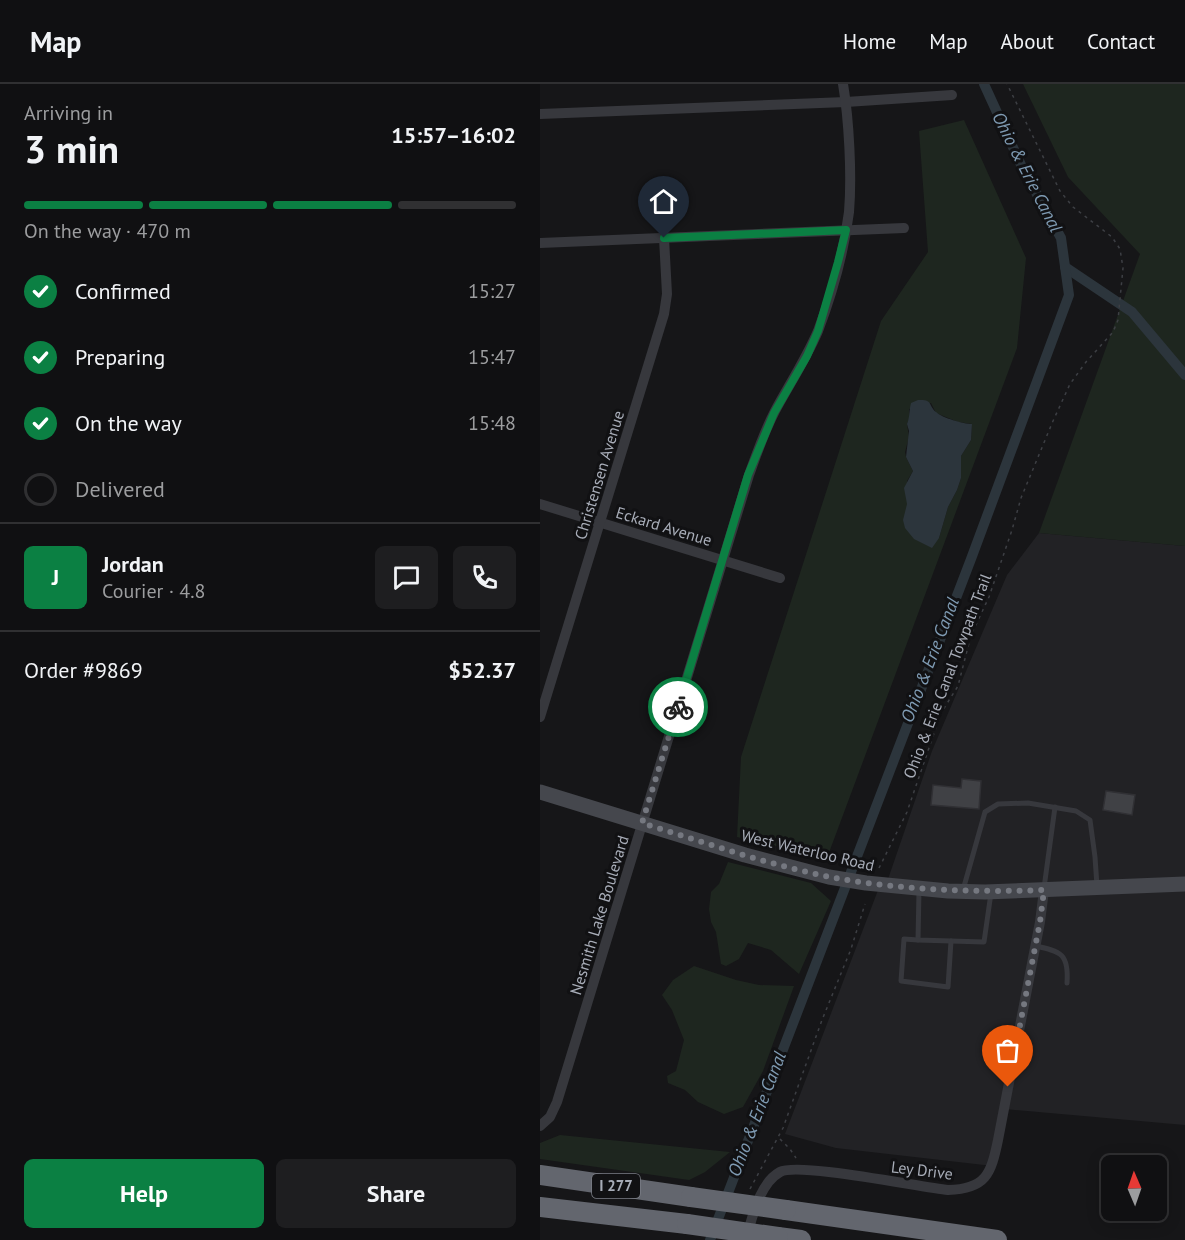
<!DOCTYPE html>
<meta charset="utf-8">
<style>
body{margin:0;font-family:"PT Sans",sans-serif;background:#1e1e20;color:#f1f3f6;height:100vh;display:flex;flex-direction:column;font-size:22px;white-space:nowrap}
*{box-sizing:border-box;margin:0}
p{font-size:20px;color:#9c9d9f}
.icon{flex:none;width:33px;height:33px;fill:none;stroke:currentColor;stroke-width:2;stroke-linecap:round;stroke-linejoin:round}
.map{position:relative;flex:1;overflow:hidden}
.sheet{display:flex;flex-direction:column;background:#101012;width:540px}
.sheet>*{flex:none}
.needle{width:39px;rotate:358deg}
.controls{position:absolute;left:561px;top:1071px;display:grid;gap:12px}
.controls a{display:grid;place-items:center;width:66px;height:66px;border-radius:9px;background:#101012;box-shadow:0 3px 15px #0003,0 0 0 2px #303032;font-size:30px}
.pin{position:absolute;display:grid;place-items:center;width:51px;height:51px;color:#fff;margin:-62px -26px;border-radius:50% 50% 50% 0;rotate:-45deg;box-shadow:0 0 6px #0007}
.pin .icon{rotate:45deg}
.courier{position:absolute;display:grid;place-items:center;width:60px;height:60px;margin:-30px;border:4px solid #0b8043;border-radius:50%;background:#fff;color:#222;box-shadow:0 2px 8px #0007}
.headline em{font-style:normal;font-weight:600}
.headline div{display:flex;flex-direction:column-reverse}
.headline{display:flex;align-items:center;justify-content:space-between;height:102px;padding:0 24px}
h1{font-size:39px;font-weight:600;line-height:45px}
.bar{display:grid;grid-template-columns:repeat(4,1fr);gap:9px 6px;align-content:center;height:72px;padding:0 24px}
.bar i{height:8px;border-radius:4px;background:#303032}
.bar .on{background:#0b8043}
.bar p{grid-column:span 4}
.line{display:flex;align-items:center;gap:15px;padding:0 24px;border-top:2px solid #303032}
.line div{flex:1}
.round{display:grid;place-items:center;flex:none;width:63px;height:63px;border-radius:9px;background:#1e1e20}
ol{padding:0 24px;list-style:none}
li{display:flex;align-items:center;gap:18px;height:66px}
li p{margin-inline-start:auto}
li .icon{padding:6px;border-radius:50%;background:#0b8043;color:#fff;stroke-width:4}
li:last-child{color:#9c9d9f}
li i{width:33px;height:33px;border:3px solid #303032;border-radius:50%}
.button{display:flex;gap:12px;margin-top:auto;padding:12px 24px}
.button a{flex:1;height:69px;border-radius:9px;background:#0b8043;color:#fff;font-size:24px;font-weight:600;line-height:69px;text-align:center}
.button a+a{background:#1e1e20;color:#f1f3f6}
header{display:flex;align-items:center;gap:36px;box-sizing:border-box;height:84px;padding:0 30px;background:#101012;border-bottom:2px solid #303032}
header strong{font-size:28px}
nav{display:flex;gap:33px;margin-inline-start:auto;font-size:21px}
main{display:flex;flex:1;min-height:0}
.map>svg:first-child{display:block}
.built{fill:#222225}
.green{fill:#1e261f;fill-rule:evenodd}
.water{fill:#2c353c}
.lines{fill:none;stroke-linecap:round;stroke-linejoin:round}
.canal{stroke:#2c353c;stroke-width:10}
.building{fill:#404145;stroke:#303034;stroke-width:1.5}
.path{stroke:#3d3f44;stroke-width:1.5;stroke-dasharray:3 4.5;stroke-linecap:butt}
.lane{stroke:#37383d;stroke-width:5}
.street{stroke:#37383d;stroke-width:10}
.secondary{stroke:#45474d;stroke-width:15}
.highway{stroke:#63666e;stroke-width:20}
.highway-bridge{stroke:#63666e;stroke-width:20}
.done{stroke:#757880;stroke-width:6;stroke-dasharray:0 10.8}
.route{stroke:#0b8043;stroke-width:8}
.labels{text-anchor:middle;stroke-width:6;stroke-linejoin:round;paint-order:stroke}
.shield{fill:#111113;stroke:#7b7e86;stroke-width:1.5}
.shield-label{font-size:15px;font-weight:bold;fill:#a8adb8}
.street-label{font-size:16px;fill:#a8adb8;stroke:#111113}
.water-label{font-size:18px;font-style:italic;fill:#7f9bb3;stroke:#111113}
</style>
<header>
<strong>Map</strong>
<nav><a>Home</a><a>Map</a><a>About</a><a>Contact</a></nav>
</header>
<main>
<section class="sheet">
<div class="headline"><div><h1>3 min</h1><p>Arriving in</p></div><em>15:57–16:02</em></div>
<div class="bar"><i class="on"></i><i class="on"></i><i class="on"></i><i></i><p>On the way · 470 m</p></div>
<ol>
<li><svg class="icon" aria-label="check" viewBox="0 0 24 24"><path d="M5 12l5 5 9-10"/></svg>Confirmed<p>15:27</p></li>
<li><svg class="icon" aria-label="check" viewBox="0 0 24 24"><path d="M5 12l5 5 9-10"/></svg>Preparing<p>15:47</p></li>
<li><svg class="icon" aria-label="check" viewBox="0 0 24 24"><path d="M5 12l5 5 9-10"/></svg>On the way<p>15:48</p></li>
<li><i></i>Delivered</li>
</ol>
<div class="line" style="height:108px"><b class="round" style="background:#0b8043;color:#fff">J</b><div><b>Jordan</b><p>Courier · 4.8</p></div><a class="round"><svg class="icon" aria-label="chat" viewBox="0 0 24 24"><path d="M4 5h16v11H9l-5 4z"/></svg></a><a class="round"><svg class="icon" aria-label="phone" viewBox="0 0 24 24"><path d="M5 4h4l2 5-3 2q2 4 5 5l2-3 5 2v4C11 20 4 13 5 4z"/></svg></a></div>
<div class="line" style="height:78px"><div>Order #9869</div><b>$52.37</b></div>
<div class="button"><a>Help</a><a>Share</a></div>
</section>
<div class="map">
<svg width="645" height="1156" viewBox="0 0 645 1156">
<rect width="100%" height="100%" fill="#161618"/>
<polygon class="built" points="499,449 645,462 645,1041 464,1025 453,1082 296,1064 245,1050 340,801 346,801 392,667 467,491"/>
<g class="green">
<polygon points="483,0 645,0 645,462 499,449 600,170 528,93"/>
<path d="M424,36L486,174L477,264L287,774L197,753L201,673L341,237L388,168L379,47ZM391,319L396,329L418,338L432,340L431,356L421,372V394L417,406L408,423L399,454L367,420V397L373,387L366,373L365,368L369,353L367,340L370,334L369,325Z"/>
<polygon points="188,778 271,799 291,817 259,890 231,866 208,859 199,875 186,882 181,880 176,848 171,838 169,825 171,808 179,800"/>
<polygon points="154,882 196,896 219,901 254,902 223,987 203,1023 184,1030 158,1018 145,1006 128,999 127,992 136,987 144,956 132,926 122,911 133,896"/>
<polygon points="20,1051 190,1068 165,1088 149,1096 0,1075 0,1059"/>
</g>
<path class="water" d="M378,316C393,315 388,321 396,328C402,334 424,340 432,340L431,356L421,372V394L417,406L408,423L399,454L392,464L374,455L365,444L363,436L367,420L364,404L373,387L366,373L369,347L367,340C370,333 369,326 371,319Z"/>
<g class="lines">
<g class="canal">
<polyline points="525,183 592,228 645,291"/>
<polyline points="170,1156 431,475 529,211 521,154 482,83 444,0"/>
</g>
</g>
<g class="building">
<polygon points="422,695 441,697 439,725 391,721 393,701 421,704"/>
<polygon points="566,707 595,711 592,731 563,726"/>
</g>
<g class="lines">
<g class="path">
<polyline points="339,784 367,728 401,629 418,602 431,551 449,513 472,446 481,414 513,337 530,300 546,278 573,248 578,236 583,184 580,165 572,153 533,123 520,107 467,0"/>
<polyline points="240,1055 250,1065 256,1074"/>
<polyline points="210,1105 243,1044 282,936 311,865 325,820"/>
</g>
<g class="lane">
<polyline points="504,804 515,723"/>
<polyline points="423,806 445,728 458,720 488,719 536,727 550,736 555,773 557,802"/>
<polyline points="379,807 378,856 444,858 451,809"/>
<polyline points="378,856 364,855 361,897 408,903 411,857"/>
<path d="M495,862C521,867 529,870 527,899"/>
</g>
<g class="street">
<polyline points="0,30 306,18 412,11"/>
<polyline points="0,159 364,144"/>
<polyline points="0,420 240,494"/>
<polyline points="0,633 124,230 127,210 124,154"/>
<path d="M0,1042L10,1033L17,1018L209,391C217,369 224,348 235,327C249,301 266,275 278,247C292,210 304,167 309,128C312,91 309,36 303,0"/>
<path d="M207,1151C213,1131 220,1099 240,1088C258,1078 379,1103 408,1106C446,1105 451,1090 458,1056L500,838L504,806"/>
</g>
<polyline class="secondary" points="0,708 205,771 289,793 326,799 408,807 445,808 645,800"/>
<g class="highway">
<polyline points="0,1091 151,1113"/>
<polyline points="0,1123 147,1140"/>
<polyline points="246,1126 457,1156"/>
<polyline points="238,1153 261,1156"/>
</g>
<g class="highway-bridge">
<polyline points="151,1113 246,1126"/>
<polyline points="147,1140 238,1153"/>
</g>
</g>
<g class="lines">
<path class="done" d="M138,623L102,739C176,762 250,789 327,799C386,807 444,808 504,806L500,838L468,1003"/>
<polyline class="route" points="124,154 306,146 298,178 278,247 267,272 234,329 208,391 138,623"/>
</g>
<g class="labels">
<rect class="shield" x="52" y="1090" width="48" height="24" rx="4.5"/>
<g class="shield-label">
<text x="76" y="1107">I 277</text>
</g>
<g class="street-label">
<text transform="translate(59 391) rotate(-73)" y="6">Christensen Avenue</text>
<text transform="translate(124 442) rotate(17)" y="6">Eckard Avenue</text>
<text transform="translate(407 592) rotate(-69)" y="6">Ohio &amp; Erie Canal Towpath Trail</text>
<text transform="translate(268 766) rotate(13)" y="6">West Waterloo Road</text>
<text transform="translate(59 831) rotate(-73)" y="6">Nesmith Lake Boulevard</text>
<text transform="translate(382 1086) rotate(7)" y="6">Ley Drive</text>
</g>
<g class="water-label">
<text transform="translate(487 88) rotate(63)" y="6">Ohio &amp; Erie Canal</text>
<text transform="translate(390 576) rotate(-69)" y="6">Ohio &amp; Erie Canal</text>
<text transform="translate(217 1030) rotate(-69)" y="6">Ohio &amp; Erie Canal</text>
</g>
</g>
</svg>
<div class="controls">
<a><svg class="needle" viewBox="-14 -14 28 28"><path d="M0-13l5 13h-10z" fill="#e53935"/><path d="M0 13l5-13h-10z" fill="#9c9d9f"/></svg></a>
</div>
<div class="pin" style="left:468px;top:1003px;background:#ea580c"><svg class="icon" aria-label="bag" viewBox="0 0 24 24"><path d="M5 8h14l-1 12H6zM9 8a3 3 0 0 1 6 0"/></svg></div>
<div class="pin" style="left:124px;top:154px;background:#1f2937"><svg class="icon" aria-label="home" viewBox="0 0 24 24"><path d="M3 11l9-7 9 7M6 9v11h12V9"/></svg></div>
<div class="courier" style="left:138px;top:623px"><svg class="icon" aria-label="bike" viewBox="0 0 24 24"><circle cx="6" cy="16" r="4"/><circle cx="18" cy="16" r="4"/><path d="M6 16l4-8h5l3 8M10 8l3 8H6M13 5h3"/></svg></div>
</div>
</main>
